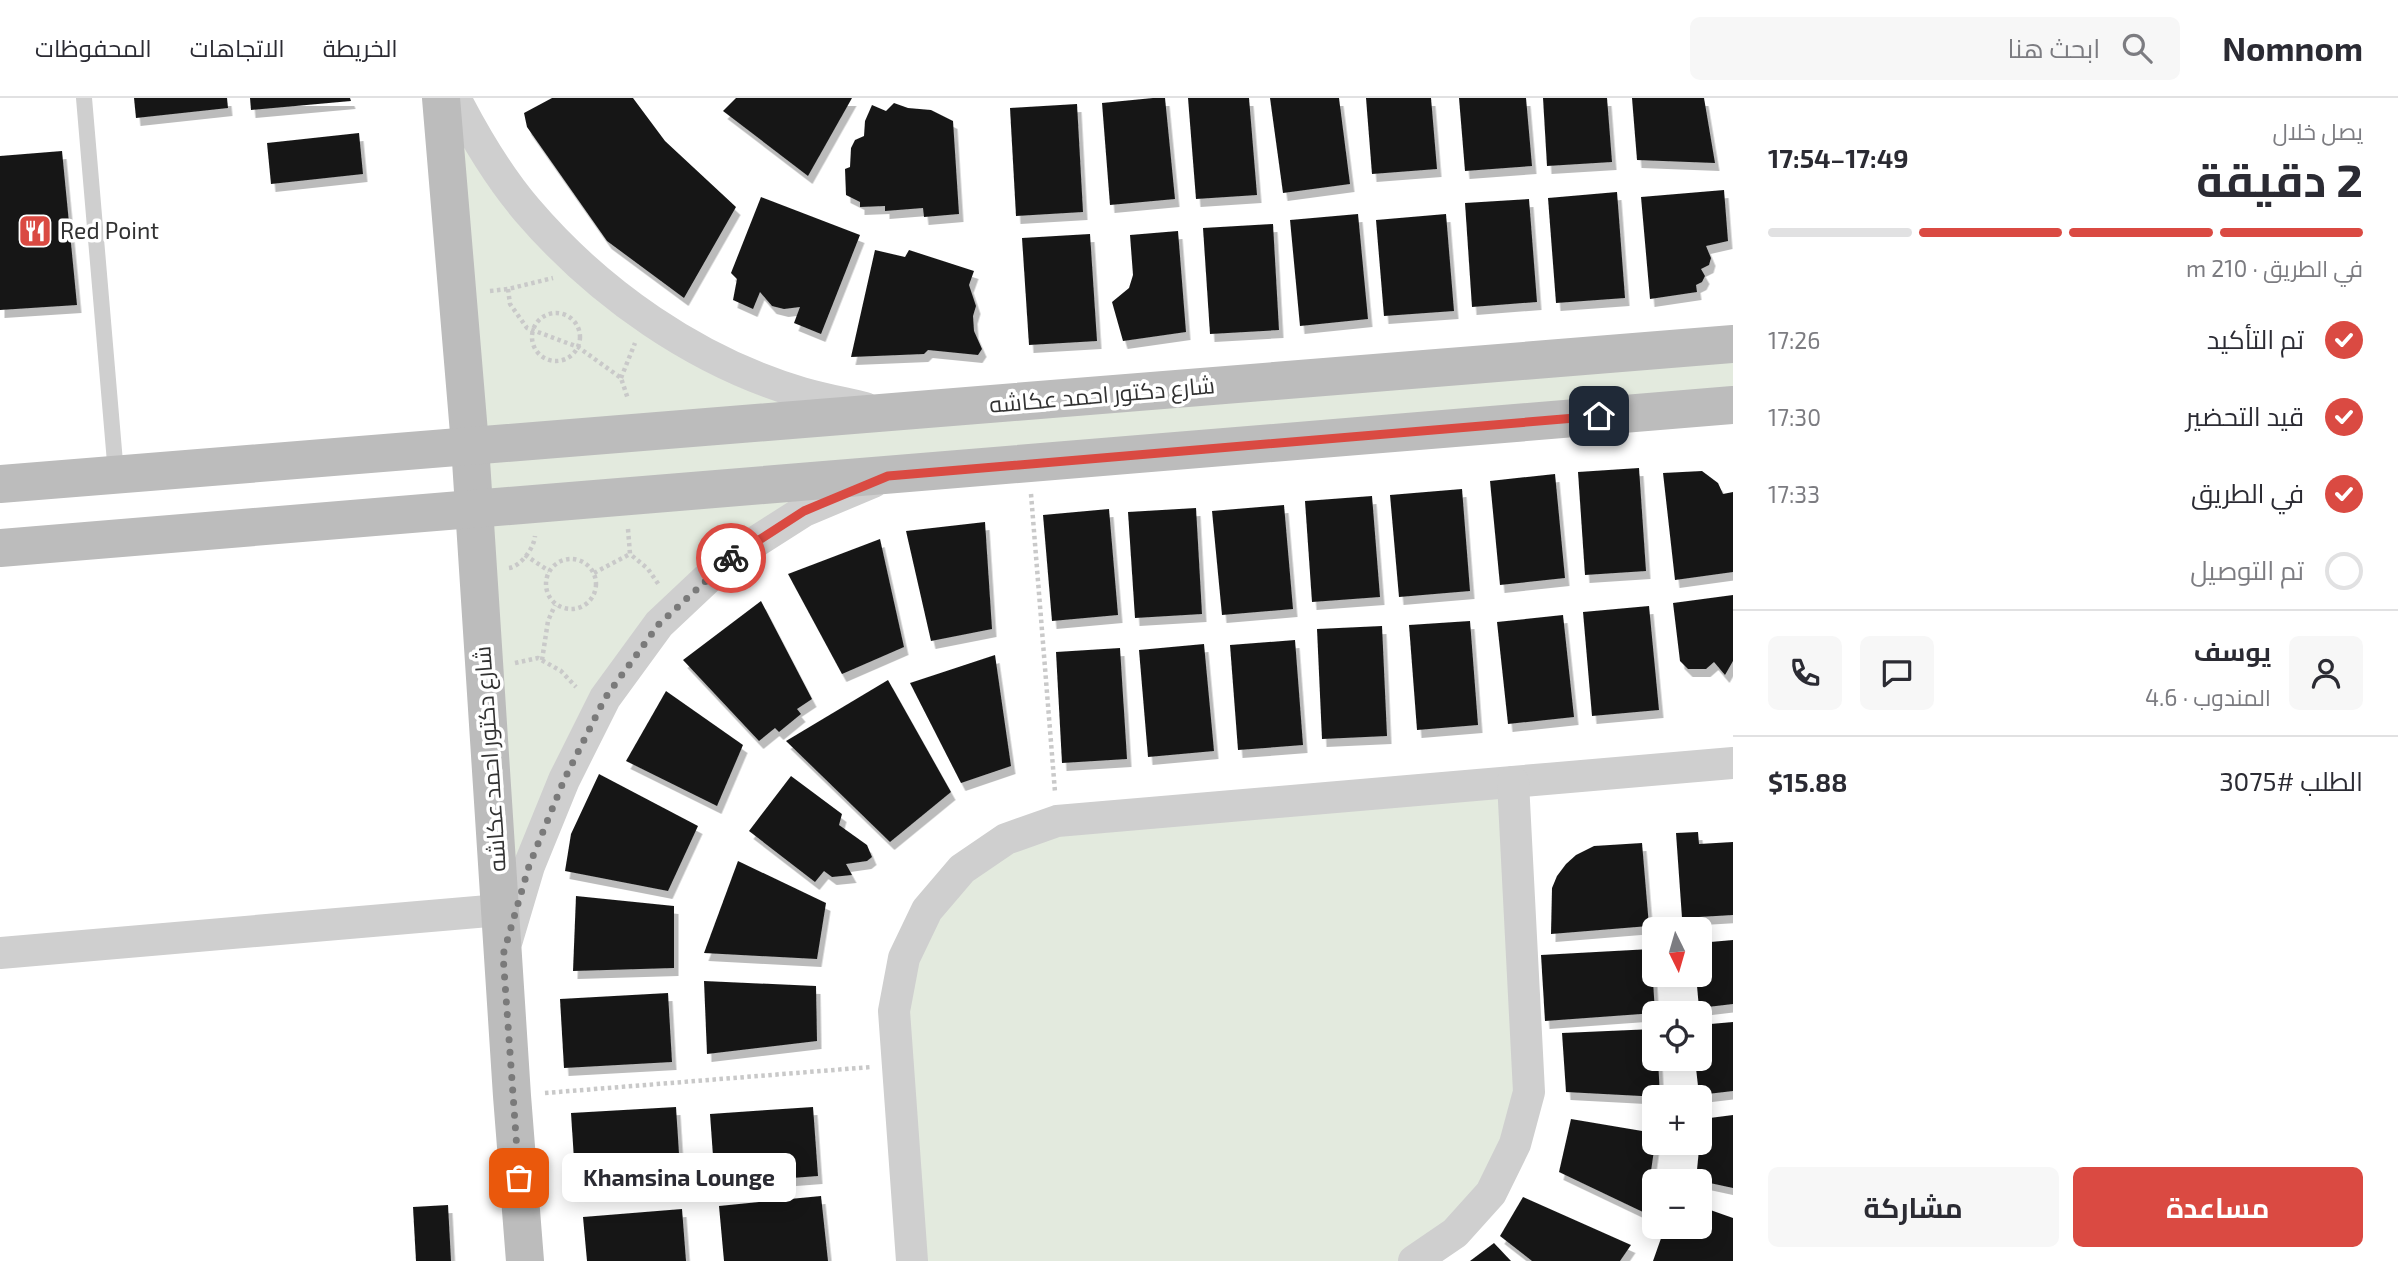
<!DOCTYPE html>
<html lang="ar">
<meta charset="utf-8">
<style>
body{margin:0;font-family:"Exo 2",Cairo,sans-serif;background:#f7f7f7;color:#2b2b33;direction:rtl;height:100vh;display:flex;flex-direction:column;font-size:26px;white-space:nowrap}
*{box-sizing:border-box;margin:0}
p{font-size:23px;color:#7c7c81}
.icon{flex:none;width:38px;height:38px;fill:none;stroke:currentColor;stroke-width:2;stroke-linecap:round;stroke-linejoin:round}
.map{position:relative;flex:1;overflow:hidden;direction:ltr}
.panel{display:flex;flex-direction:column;background:#fff;width:665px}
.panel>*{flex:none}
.needle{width:46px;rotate:175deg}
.tools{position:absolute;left:1642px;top:819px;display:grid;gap:14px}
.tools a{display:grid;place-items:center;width:70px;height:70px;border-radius:10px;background:#fff;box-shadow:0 4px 18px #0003;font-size:35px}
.pin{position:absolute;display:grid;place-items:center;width:60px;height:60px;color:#fff;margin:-30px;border-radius:14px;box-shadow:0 4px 10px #0006}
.courier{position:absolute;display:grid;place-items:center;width:70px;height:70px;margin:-35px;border:5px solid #da4a42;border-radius:50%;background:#fff;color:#222;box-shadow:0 2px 9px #0007}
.bubble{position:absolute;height:49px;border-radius:10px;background:#fff;box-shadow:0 4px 18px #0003;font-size:23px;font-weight:700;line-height:49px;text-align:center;direction:rtl}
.headline em{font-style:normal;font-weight:700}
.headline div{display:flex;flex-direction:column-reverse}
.headline{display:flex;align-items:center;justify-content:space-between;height:119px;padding:0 35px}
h1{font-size:46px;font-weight:700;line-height:52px}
.bar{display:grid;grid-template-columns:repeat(4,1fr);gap:10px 7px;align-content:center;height:84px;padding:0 35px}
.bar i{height:9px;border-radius:5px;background:#e1e1e2}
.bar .current{background:#da4a42}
.bar p{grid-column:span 4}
.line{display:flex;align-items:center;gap:18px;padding:0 35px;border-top:2px solid #e1e1e2}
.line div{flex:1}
.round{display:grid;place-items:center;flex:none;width:74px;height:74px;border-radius:10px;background:#f7f7f7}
ol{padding:0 35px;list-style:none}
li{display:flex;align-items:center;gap:21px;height:77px}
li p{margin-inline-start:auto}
li .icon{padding:7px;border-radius:50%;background:#da4a42;color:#fff;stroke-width:4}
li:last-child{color:#7c7c81}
li i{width:38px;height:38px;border:4px solid #e1e1e2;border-radius:50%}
.action{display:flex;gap:14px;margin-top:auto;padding:14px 35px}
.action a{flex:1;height:80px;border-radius:10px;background:#da4a42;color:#fff;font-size:28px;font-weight:700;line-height:80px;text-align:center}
.action a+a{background:#f7f7f7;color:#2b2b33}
header{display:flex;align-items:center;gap:42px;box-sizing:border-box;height:98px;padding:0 35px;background:#fff;border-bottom:2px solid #e1e1e2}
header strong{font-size:33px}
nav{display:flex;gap:38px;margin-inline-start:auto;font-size:24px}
.search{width:490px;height:63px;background:#f7f7f7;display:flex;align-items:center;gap:18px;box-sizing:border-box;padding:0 24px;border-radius:10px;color:#7c7c81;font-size:26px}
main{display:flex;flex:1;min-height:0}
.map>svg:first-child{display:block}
.green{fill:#e3eade}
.building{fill:#191919;filter:url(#shadow)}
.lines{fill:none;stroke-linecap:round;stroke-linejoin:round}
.path{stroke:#c9c9c9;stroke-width:4.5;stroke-dasharray:3.5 3.5;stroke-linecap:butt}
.lane{stroke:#cfcfcf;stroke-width:16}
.street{stroke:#cfcfcf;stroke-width:32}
.secondary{stroke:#bcbcbc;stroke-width:38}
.done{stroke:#7a7a7a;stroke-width:7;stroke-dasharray:0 12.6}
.route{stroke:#da4a42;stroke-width:9}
.labels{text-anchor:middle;stroke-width:7;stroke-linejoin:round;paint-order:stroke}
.poi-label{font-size:23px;fill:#323232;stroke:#fff;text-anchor:start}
.street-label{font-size:23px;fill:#323232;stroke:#fff}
</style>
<header>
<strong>Nomnom</strong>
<div class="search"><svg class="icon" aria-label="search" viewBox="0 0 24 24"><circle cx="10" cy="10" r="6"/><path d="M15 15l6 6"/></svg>ابحث هنا</div>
<nav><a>الخريطة</a><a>الاتجاهات</a><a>المحفوظات</a></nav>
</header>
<main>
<section class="panel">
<div class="headline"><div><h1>2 دقيقة</h1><p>يصل خلال</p></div><em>17:49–17:54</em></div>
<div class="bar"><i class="current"></i><i class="current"></i><i class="current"></i><i></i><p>في الطريق · 210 m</p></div>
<ol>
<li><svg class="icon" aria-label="check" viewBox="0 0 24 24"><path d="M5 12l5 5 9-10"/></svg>تم التأكيد<p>17:26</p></li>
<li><svg class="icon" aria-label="check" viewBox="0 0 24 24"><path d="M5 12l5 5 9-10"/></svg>قيد التحضير<p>17:30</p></li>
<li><svg class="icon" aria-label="check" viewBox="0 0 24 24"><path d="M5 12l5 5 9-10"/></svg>في الطريق<p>17:33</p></li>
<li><i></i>تم التوصيل</li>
</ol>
<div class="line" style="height:126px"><a class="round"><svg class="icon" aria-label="person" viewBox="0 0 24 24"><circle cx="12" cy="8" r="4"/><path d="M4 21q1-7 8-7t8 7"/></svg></a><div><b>يوسف</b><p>المندوب · 4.6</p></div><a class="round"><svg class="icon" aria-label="chat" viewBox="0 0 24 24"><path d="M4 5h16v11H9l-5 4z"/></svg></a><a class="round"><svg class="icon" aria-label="phone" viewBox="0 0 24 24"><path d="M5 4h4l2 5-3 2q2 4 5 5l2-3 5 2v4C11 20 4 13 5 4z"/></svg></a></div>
<div class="line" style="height:91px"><div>الطلب #3075</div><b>$15.88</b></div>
<div class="action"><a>مساعدة</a><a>مشاركة</a></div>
</section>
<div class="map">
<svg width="1733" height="1163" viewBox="0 0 1733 1163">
<defs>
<filter id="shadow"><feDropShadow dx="4.5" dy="8" stdDeviation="0" flood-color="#0004"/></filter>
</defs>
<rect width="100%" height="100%" fill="#fff"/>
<g class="green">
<polygon points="455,0 477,42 645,219 882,314 1733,246 1733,306 888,378 727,462 605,600 503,857"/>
<polygon points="1513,684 1515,1046 1414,1163 912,1163 904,860 1006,741"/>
</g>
<g class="building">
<polygon points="134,0 227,0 228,10 136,20"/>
<polygon points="250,0 350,0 351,3 251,12"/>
<polygon points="552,0 633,0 665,43 736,109 684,200 607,143 527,29 524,15"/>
<polygon points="736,0 852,0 808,78 723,13"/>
<polygon points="1153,0 1165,0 1175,101 1110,107 1102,5"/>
<polygon points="1188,0 1249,0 1257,97 1196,101"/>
<polygon points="1270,0 1339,0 1350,86 1283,95"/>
<polygon points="1366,0 1431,0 1437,71 1372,76"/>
<polygon points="1459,0 1526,0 1532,68 1465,73"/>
<polygon points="1543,0 1607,0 1612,64 1547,68"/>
<polygon points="1632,0 1704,0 1715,65 1637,62"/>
<polygon points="894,5 908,10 931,12 953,23 959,116 924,119 923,110 885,113 885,108 860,109 860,104 846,97 845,71 850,69 851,50 855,42 864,38 865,23 872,7 886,13"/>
<polygon points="1077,6 1083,114 1016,118 1010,10"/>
<polygon points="359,35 363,76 271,86 267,45"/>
<polygon points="62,53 77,207 0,212 0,58"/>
<polygon points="1724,92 1728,143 1706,148 1711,160 1709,167 1701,171 1705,178 1702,184 1696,187 1697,194 1650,201 1641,99"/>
<polygon points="1617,94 1625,200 1556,205 1548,100"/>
<polygon points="761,99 860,137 821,236 794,225 800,209 784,211 772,208 760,194 753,211 733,202 737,181 731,175"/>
<polygon points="1529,101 1537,204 1472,209 1465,105"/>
<polygon points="1358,116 1368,221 1300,228 1290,122"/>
<polygon points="1446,116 1454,213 1384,218 1376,122"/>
<polygon points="1273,126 1279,232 1210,236 1203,130"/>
<polygon points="1178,133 1186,234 1123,243 1112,204 1129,190 1133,177 1130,137"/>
<polygon points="1090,136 1097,243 1029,247 1022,140"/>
<polygon points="875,152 905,159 909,152 974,173 969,187 976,208 973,218 974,233 982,251 978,257 928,252 924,256 851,259"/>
<polygon points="1639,370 1646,473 1585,477 1578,374"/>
<polygon points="1702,373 1718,385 1723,396 1733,394 1733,474 1675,482 1663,375"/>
<polygon points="1555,376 1565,480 1500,487 1490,383"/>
<polygon points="1462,391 1470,493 1399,499 1390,397"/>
<polygon points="1372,398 1380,499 1312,504 1305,403"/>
<polygon points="1284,407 1293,511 1222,517 1212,413"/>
<polygon points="1196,410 1202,516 1135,520 1128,414"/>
<polygon points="1109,411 1118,517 1052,523 1043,417"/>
<polygon points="985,424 992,531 931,543 906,433"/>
<polygon points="880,441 904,549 842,576 788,476"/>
<polygon points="1733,497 1733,563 1725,577 1714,564 1706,571 1688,571 1680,563 1673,505"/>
<polygon points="761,503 812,601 797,611 801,616 779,634 775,630 759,643 683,562"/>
<polygon points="1649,508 1659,612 1592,618 1583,514"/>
<polygon points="1563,517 1574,619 1508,626 1497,524"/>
<polygon points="1470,523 1478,627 1417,632 1409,527"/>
<polygon points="1382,528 1387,638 1322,641 1317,531"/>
<polygon points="1295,542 1303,647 1238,652 1230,547"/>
<polygon points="1204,546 1214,653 1148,659 1139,552"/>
<polygon points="1120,550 1127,661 1062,665 1056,554"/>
<polygon points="995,557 1011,668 961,685 910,585"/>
<polygon points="888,582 951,694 890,744 786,643"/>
<polygon points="666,593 743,647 717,708 626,663"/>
<polygon points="599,676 698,728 668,793 565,773 571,736"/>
<polygon points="791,678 842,716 839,727 867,747 872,759 867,763 846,766 852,777 832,779 824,773 815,784 749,733"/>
<polygon points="1698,734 1699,746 1733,744 1733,817 1682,820 1676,735"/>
<polygon points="1642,745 1649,828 1551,836 1552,790 1557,778 1566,766 1576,757 1594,748"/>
<polygon points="738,763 826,805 817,861 704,855"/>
<polygon points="576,798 674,808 674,870 573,873"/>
<polygon points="1733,842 1733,906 1699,910 1696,877 1699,877 1699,845"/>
<polygon points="1651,851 1655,915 1545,923 1541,857"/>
<polygon points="704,883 816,888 817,943 707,956"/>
<polygon points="668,895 672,964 564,970 560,901"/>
<polygon points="1733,924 1733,993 1699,997 1695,961 1699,961 1699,927"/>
<polygon points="1654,931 1654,961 1658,961 1660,999 1566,994 1562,935"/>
<polygon points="676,1009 681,1087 576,1093 571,1015"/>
<polygon points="813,1009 818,1078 715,1086 710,1016"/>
<polygon points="1733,1017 1733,1090 1696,1082 1702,1021"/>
<polygon points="1571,1021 1654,1035 1655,1045 1645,1115 1559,1074"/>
<polygon points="821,1098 828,1163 724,1163 719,1108"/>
<polygon points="1523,1099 1631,1147 1620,1163 1532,1163 1500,1138"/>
<polygon points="448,1107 451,1163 416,1163 413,1109"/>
<polygon points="1699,1108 1733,1120 1733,1163 1653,1163 1665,1129 1699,1129"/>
<polygon points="682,1111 686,1163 587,1163 583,1119"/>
<polygon points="1494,1145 1511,1163 1470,1163"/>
</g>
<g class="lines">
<g class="path">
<polyline points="508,191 510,206 527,230 578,249 621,280 628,301"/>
<polyline points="490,193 508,191 553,180"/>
<circle cx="556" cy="239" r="24"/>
<polyline points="621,280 635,245"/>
<polyline points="1031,396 1055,694"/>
<polyline points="628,431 630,456 648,471 659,487"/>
<polyline points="525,457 549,473"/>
<circle cx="571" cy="486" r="25"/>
<path d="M509,470C521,468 534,450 535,438"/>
<polyline points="594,475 630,456"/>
<polyline points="542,562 548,523 555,507"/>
<polyline points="515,565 538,560 561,573 576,589"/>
<polyline points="545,995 871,969"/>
</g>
<polyline class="lane" points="84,0 116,376"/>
<g class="street">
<path d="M455,0C475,39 498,78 527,112C598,195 696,264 802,295C823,301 844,305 865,310"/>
<polyline points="507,842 529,768 564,682 605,600 659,526 727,462 804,413 873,384"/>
<polyline points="0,855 500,812"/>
<polyline points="912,1163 894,913 904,860 927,812 962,771 1006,741 1057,723 1733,665"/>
<polyline points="1414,1163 1455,1135 1491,1095 1515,1046 1529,994 1513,684"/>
</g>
<g class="secondary">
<polyline points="441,0 470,347 512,998 525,1163"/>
<polyline points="0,386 1733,246"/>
<polyline points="0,450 1733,307"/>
</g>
</g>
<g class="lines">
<polyline class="done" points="519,1080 503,857 529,768 564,682 605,600 659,526 731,460"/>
<polyline class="route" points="731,460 804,413 888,378 1599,318"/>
</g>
<defs>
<symbol id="restaurant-square" viewBox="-11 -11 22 22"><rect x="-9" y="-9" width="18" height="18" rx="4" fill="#da4a42" stroke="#fff"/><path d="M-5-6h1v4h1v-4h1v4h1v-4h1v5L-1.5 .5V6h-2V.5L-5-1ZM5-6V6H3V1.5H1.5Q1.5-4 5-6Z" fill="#fff"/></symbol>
</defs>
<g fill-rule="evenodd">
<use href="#restaurant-square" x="16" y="114" width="38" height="38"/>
</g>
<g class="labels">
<g class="poi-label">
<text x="60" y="141">Red Point</text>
</g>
<g class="street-label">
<text transform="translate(1102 297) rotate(-5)" y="8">شارع دكتور احمد عكاشه</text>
<text transform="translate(490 661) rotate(-94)" y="8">شارع دكتور احمد عكاشه</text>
</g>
</g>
</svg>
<div class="tools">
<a><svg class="needle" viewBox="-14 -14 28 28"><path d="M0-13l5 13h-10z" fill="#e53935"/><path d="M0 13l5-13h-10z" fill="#7c7c81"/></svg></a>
<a><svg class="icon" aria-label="locate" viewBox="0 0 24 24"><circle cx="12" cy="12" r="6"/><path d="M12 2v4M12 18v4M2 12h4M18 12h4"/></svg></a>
<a>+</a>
<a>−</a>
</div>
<div class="pin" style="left:519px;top:1080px;background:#ea580c"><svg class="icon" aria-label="bag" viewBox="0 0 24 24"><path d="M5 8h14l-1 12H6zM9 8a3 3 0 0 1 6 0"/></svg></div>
<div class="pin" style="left:1599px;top:318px;background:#1f2937"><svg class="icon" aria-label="home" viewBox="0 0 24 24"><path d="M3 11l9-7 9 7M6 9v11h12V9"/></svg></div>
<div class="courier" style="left:731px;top:460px"><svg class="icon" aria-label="bike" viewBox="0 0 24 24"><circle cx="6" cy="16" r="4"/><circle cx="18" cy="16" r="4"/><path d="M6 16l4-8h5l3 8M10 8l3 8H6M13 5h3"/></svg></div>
<div class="bubble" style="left:562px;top:1055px;width:234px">Khamsina Lounge</div>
</div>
</main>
